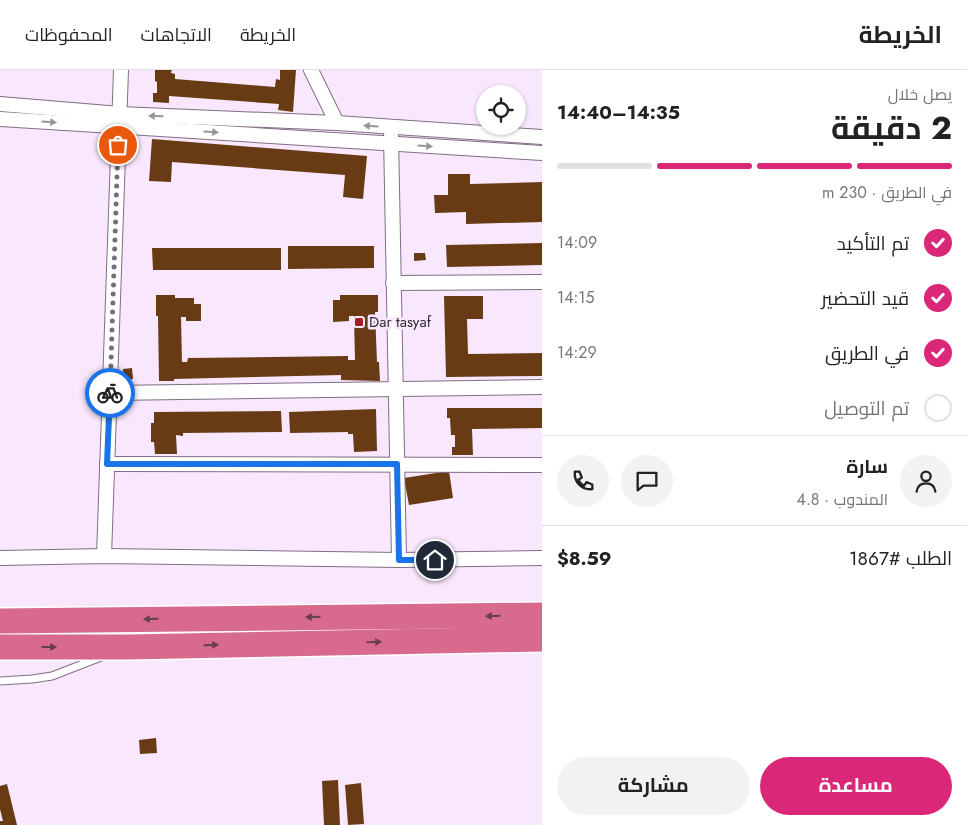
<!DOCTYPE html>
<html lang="ar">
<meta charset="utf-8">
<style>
body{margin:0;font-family:Jost,Cairo,sans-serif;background:#f2f2f2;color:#222;direction:rtl;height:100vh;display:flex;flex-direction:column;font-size:19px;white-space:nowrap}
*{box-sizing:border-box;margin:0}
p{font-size:16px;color:#767676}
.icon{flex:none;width:28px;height:28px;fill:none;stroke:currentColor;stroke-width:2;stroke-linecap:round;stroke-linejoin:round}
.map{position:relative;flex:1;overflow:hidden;direction:ltr}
.drawer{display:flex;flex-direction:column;background:#fff;width:425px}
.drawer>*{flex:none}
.buttons{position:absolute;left:476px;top:15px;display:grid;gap:10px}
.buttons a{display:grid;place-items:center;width:50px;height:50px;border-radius:50%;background:#fff;box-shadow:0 1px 4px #0004;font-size:25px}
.pin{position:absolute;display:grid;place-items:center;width:42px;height:42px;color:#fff;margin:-21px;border:2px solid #fff;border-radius:50%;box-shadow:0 1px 5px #0007}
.courier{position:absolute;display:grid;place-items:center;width:50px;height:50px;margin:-25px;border:4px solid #1a73e8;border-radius:50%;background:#fff;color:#222;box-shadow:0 1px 6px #0007}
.head em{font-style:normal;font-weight:700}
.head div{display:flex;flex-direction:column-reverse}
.head{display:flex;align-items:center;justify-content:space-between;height:85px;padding:0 15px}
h1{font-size:32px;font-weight:700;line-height:38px}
.bar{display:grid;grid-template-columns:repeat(4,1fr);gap:8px 5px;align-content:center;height:60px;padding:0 15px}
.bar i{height:6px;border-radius:4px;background:#e0e0e0}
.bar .active{background:#db2777}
.bar p{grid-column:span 4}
.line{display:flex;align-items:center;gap:12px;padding:0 15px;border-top:1px solid #e0e0e0}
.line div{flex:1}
.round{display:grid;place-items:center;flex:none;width:52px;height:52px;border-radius:26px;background:#f2f2f2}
ol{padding:0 15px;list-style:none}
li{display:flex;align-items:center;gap:15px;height:55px}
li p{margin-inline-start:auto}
li .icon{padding:5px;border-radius:50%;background:#db2777;color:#fff;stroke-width:4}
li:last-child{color:#767676}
li i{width:28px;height:28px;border:2px solid #e0e0e0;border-radius:50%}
.primary-button{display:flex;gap:10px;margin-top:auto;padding:10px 15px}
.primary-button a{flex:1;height:58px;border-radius:30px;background:#db2777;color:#fff;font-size:20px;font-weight:700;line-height:58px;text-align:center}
.primary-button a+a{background:#f2f2f2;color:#222}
header{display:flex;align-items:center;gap:30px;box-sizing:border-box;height:70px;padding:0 25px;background:#fff;border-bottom:1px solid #e0e0e0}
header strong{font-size:24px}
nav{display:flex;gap:28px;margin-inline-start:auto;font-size:18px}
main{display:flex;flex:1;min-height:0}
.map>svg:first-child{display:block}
.building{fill:#683b15}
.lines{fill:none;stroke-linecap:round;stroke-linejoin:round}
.lane-casing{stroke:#806d84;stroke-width:9}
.street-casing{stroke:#806d84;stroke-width:16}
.highway-casing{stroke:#fff;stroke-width:28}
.lane{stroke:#fff;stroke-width:7}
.street{stroke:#fff;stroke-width:14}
.highway{stroke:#d86b8d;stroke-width:25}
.oneway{fill:#99959a}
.oneway2{fill:#653e4f}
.done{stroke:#786d7b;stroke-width:5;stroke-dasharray:0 9}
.route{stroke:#1a73e8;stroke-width:6}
.poi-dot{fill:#ad1a25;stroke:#f9e8fd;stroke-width:2}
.labels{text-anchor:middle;stroke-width:5;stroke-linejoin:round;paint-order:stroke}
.poi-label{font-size:15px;fill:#332b35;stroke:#f9e8fd;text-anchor:start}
</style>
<header>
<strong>الخريطة</strong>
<nav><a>الخريطة</a><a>الاتجاهات</a><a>المحفوظات</a></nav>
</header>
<main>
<section class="drawer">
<div class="head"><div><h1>2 دقيقة</h1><p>يصل خلال</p></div><em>14:35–14:40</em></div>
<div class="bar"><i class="active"></i><i class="active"></i><i class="active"></i><i></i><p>في الطريق · 230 m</p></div>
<ol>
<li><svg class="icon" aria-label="check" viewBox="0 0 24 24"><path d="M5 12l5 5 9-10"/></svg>تم التأكيد<p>14:09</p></li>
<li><svg class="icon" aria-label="check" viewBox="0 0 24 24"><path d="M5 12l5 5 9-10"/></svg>قيد التحضير<p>14:15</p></li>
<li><svg class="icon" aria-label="check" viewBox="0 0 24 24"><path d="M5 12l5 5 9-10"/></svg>في الطريق<p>14:29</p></li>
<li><i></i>تم التوصيل</li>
</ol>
<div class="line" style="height:90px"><a class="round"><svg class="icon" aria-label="person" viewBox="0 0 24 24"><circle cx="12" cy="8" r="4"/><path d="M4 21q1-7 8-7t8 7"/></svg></a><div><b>سارة</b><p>المندوب · 4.8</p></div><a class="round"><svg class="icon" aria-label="chat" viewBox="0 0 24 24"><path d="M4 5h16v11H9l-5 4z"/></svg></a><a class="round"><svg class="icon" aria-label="phone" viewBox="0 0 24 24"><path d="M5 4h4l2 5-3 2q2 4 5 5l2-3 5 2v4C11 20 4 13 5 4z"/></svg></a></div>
<div class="line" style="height:65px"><div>الطلب #1867</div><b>$8.59</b></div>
<div class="primary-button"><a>مساعدة</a><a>مشاركة</a></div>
</section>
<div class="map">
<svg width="542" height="755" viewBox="0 0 542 755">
<rect width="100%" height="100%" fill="#f9e8fd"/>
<g class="building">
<polygon points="155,0 172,0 171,3 175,4 175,9 275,17 276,9 280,10 280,0 296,0 293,42 278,40 279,34 169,26 169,33 153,32 153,23 157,23 157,12 155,11"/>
<polygon points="152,69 367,86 363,129 343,127 345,105 172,92 171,112 149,111"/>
<polygon points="448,104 470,104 470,114 542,112 542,152 466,154 466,142 435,143 434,125 448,125"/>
<polygon points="542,173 542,195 447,197 446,175"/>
<polygon points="288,176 374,176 374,198 288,199"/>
<polygon points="152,178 281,178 281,200 153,200"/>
<polygon points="414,183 425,183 426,190 414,191"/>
<polygon points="156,225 175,225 175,228 194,228 194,234 201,234 201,251 186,251 186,247 181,247 182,292 187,292 188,288 348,286 348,290 355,290 354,246 349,246 349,251 333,252 333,230 340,230 340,225 378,225 378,242 375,242 377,292 379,292 380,311 341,310 341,305 174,309 174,311 159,311 158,246 156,246"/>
<polygon points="444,226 483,226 483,249 467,249 468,284 542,283 542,306 446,307"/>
<polygon points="132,298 133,309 124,310 123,299"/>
<polygon points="447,338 542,338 542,358 472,359 473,385 452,385 452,377 455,377 455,365 451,365 450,348 447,348"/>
<polygon points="376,339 377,381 354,382 353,364 348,364 348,362 290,363 289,342"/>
<polygon points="281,341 282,362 183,363 183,366 176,365 177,384 155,384 154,372 151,372 151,353 154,353 154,342"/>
<polygon points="449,401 453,428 409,435 404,408"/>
<polygon points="156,668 157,683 140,684 139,670"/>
<polygon points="338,710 340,755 324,755 322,711"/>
<polygon points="361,713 364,754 348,755 345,715"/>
<polygon points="7,714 17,755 0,755 0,751 3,751 0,739 0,716"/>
</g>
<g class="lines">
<defs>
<polyline id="lane" points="0,611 32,609 52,606 101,587"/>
<g id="street">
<polyline points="311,0 337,53"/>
<polyline points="0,34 120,44 337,53 542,67"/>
<polyline points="0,49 542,83"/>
<polyline points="391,65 399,490"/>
<polyline points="393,213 542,212"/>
<polyline points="110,323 542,317"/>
<polyline points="107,394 542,395"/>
<polyline points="104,486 121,0"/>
<polyline points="0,488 104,486 399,490 542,488"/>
</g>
<g id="highway">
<polyline points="0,551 542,545"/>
<polyline points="0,577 128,577 542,569"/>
</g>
</defs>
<use href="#lane" class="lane-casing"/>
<use href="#street" class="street-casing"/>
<use href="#highway" class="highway-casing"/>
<use href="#lane" class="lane"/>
<use href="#street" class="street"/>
<use href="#highway" class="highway"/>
</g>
<defs><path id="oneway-solid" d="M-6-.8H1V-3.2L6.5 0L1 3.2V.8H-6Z" transform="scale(1.25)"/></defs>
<g class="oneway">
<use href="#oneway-solid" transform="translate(156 46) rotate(-178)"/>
<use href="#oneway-solid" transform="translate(49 52) rotate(3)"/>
<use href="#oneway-solid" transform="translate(371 56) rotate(-176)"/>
<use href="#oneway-solid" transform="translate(211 62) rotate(4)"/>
<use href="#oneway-solid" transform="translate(425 76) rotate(3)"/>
</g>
<g class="oneway2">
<use href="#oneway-solid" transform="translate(493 546) rotate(179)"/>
<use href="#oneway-solid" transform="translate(313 547) rotate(179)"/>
<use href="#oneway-solid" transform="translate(151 549) rotate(179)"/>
<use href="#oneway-solid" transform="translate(374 572) rotate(-1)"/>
<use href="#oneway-solid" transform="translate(211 575) rotate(-1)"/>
<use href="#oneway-solid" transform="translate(49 577)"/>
</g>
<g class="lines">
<polyline class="done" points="110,323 118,75"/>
<polyline class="route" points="110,323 107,394 397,394 399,490 435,490"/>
</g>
<rect class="poi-dot" x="354" y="247" width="10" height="10" rx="2.5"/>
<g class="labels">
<g class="poi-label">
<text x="369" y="257">Dar tasyaf</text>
</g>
</g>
</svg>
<div class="buttons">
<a><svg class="icon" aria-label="locate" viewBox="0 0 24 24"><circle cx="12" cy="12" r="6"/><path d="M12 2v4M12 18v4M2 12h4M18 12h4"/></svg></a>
</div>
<div class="pin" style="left:118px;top:75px;background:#ea580c"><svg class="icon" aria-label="bag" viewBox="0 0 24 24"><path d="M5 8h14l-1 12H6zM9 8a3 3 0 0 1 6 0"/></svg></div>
<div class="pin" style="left:435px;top:490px;background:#1f2937"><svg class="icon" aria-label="home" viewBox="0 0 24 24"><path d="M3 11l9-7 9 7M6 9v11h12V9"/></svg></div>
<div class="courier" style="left:110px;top:323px"><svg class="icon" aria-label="bike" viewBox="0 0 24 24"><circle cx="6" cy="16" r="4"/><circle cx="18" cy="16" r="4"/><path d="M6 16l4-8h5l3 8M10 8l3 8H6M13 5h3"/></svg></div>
</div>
</main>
